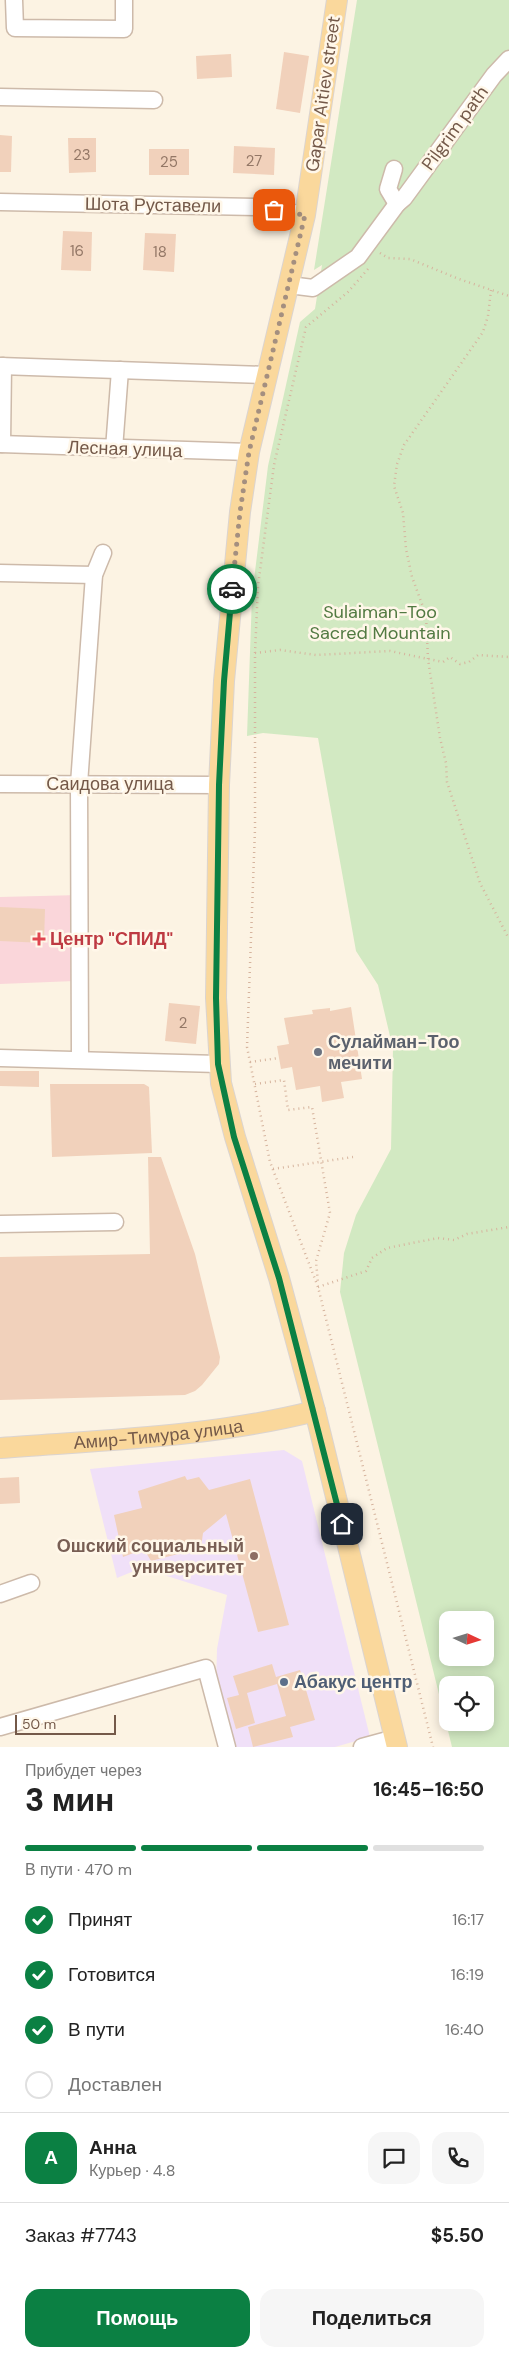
<!DOCTYPE html>
<html lang="ru">
<meta charset="utf-8">
<style>
body{margin:0;font-family:"DM Sans",sans-serif;background:#f6f6f6;color:#222;height:100vh;display:flex;flex-direction:column;font-size:19px;white-space:nowrap}
*{box-sizing:border-box;margin:0}
p{font-size:16px;color:#767676}
.icon{flex:none;width:28px;height:28px;fill:none;stroke:currentColor;stroke-width:2;stroke-linecap:round;stroke-linejoin:round}
.map{position:relative;height:1747px;overflow:hidden}
.details{display:flex;flex-direction:column;background:#fff;flex:1}
.details>*{flex:none}
.needle{width:32px;rotate:94deg}
.fabs{position:absolute;left:439px;top:1611px;display:grid;gap:10px}
.fabs a{display:grid;place-items:center;width:55px;height:55px;border-radius:10px;background:#fff;box-shadow:0 2px 12px #0003;font-size:25px}
.scale{position:absolute;left:15px;bottom:12px;width:101px;box-sizing:border-box;padding-left:5px;border:2px solid #745949;border-top:0;font-size:14px;line-height:18px;white-space:nowrap;color:#745949;-webkit-text-stroke:4px #fff7e9;paint-order:stroke}
.pin{position:absolute;display:grid;place-items:center;width:42px;height:42px;color:#fff;margin:-21px;border-radius:10px;box-shadow:0 2px 8px #0006}
.courier{position:absolute;display:grid;place-items:center;width:50px;height:50px;margin:-25px;border:4px solid #0b8043;border-radius:50%;background:#fff;color:#222;box-shadow:0 1px 6px #0007}
.headline em{font-style:normal;font-weight:800}
.headline div{display:flex;flex-direction:column-reverse}
.headline{display:flex;align-items:center;justify-content:space-between;height:85px;padding:0 25px}
h1{font-size:32px;font-weight:800;line-height:38px}
.bar{display:grid;grid-template-columns:repeat(4,1fr);gap:8px 5px;align-content:center;height:60px;padding:0 25px}
.bar i{height:6px;border-radius:4px;background:#e0e0e0}
.bar .active{background:#0b8043}
.bar p{grid-column:span 4}
.line{display:flex;align-items:center;gap:12px;padding:0 25px;border-top:1px solid #e0e0e0}
.line div{flex:1}
.round{display:grid;place-items:center;flex:none;width:52px;height:52px;border-radius:15px;background:#f6f6f6}
ol{padding:0 25px;list-style:none}
li{display:flex;align-items:center;gap:15px;height:55px}
li p{margin-inline-start:auto}
li .icon{padding:5px;border-radius:50%;background:#0b8043;color:#fff;stroke-width:4}
li:last-child{color:#767676}
li i{width:28px;height:28px;border:2px solid #e0e0e0;border-radius:50%}
.cta{display:flex;gap:10px;margin-top:auto;padding:10px 25px}
.cta a{flex:1;height:58px;border-radius:15px;background:#0b8043;color:#fff;font-size:20px;font-weight:800;line-height:58px;text-align:center}
.cta a+a{background:#f6f6f6;color:#222}
.map>svg:first-child{display:block}
.education{fill:#f0e0f8}
.medical{fill:#fad6da}
.green{fill:#d2e9c2;fill-rule:evenodd}
.building{fill:#f1d1bb}
.lines{fill:none;stroke-linecap:round;stroke-linejoin:round}
.minor-casing{stroke:#cdbaaa;stroke-width:19}
.major-casing{stroke:#dbd4d0;stroke-width:22}
.path{stroke:#d6b49e;stroke-width:2.5;stroke-dasharray:1 4;stroke-linecap:butt}
.minor{stroke:#fff;stroke-width:16}
.major{stroke:#fad89c;stroke-width:20}
.done{stroke:#a48f7f;stroke-width:5;stroke-dasharray:0 9}
.route{stroke:#0b8043;stroke-width:6}
.health-dot{fill:#e0444e;stroke:#fff7e9;stroke-width:2}
.worship-dot{fill:#6b7280;stroke:#fff7e9;stroke-width:2}
.education-dot{fill:#8d6e63;stroke:#fff7e9;stroke-width:2}
.service-dot{fill:#5c6f8a;stroke:#fff7e9;stroke-width:2}
.labels{text-anchor:middle;stroke-width:5;stroke-linejoin:round;paint-order:stroke}
.number-label{font-size:15px;fill:#937766}
.street-label{font-size:18px;fill:#745949;stroke:#fff7e9}
.park-label{font-size:18px;fill:#527a42;stroke:#fff7e9}
.health-label{font-size:18px;font-weight:bold;fill:#be3a42;stroke:#fff7e9;text-anchor:start}
.worship-label{font-size:18px;font-weight:bold;fill:#5b616d;stroke:#fff7e9;text-anchor:start}
.education-label{font-size:18px;font-weight:bold;fill:#785e54;stroke:#fff7e9;text-anchor:end}
.service-label{font-size:18px;font-weight:bold;fill:#4e5e75;stroke:#fff7e9;text-anchor:start}
</style>
<div class="map">
<svg width="509" height="1747" viewBox="0 0 509 1747">
<rect width="100%" height="100%" fill="#fcf3e3"/>
<polygon class="education" points="284,1450 302,1461 370,1737 335,1747 232,1747 216,1687 217,1649 227,1595 148,1570 134,1571 117,1578 90,1469"/>
<polygon class="medical" points="80,895 75,981 0,984 0,897"/>
<path class="green" d="M357,0H509V1747H452L340,1292L344,1253L356,1215L391,1149L393,1049L378,985L356,951L318,738L263,733L247,736L252,596L268,466L300,322L315,309L322,265L314,270ZM448,1620H485V1658H448ZM448,1685H485V1722H448Z"/>
<g class="building">
<polygon points="284,52 309,56 300,113 276,109"/>
<polygon points="231,54 232,77 197,79 196,56"/>
<polygon points="0,135 12,136 11,172 0,172"/>
<polygon points="68,138 96,138 96,172 69,173"/>
<polygon points="234,146 275,148 274,175 233,173"/>
<rect x="149" y="149" width="40" height="26"/>
<polygon points="63,231 92,232 91,271 61,270"/>
<polygon points="145,233 176,234 174,272 143,270"/>
<polygon points="0,907 45,909 44,943 0,941"/>
<polygon points="169,1003 200,1006 196,1044 165,1041"/>
<polygon points="351,1007 362,1079 341,1082 344,1098 322,1102 320,1086 296,1090 292,1067 281,1069 279,1058 277,1046 289,1044 284,1018 313,1014 312,1010 330,1008 330,1011"/>
<polygon points="0,1071 39,1071 39,1087 0,1086"/>
<polygon points="50,1084 144,1084 149,1087 152,1153 52,1157"/>
<polygon points="148,1157 161,1157 195,1254 220,1357 219,1364 202,1385 195,1391 185,1395 0,1400 0,1257 150,1254"/>
<polygon points="185,1476 187,1480 199,1477 209,1490 250,1479 289,1625 258,1632 226,1514 203,1533 201,1548 151,1561 144,1549 123,1557 114,1515 142,1508 138,1491"/>
<polygon points="19,1477 20,1503 0,1504 0,1478"/>
<polygon points="272,1664 276,1677 300,1670 315,1720 290,1727 293,1737 253,1747 248,1727 286,1716 277,1684 247,1693 255,1723 236,1729 227,1698 239,1695 233,1676"/>
</g>
<g class="lines">
<defs>
<g id="minor">
<polyline points="14,0 15,28 124,29 124,0"/>
<polyline points="0,97 154,100"/>
<polyline points="394,169 388,189 397,204"/>
<polyline points="0,202 258,207 305,215"/>
<polyline points="289,285 313,288 358,257 397,204 404,198 494,75 509,59"/>
<polyline points="0,366 266,375"/>
<polyline points="0,444 249,452"/>
<polyline points="2,444 3,366"/>
<polyline points="114,449 120,370"/>
<polyline points="0,573 94,575"/>
<polyline points="0,784 219,785"/>
<polyline points="0,1058 218,1064"/>
<polyline points="80,1059 79,784 94,575 103,553"/>
<polyline points="0,1224 115,1222"/>
<polyline points="0,1594 31,1583"/>
<polyline points="0,1727 206,1668 227,1747"/>
<polyline points="362,1747 395,1738"/>
</g>
<g id="major">
<polyline points="337,0 305,215 249,452 240,512 224,681 219,785 216,998 221,1083 235,1137 279,1278 315,1411 397,1747"/>
<path id="s1" d="M0,1448C105,1440 212,1437 315,1411"/>
</g>
</defs>
<use href="#minor" class="minor-casing"/>
<use href="#major" class="major-casing"/>
<g class="path">
<polyline points="380,253 388,258 410,259 459,279 509,296"/>
<polyline points="368,269 348,292 306,327 274,465 258,586 255,653 255,829 247,1047 270,1162 318,1287 433,1747"/>
<polyline points="491,290 488,316 483,332 404,445 397,464 394,486 403,513 406,549 412,577 426,615 428,659 440,738 446,763 447,782 480,883 509,939"/>
<polyline points="255,653 280,650 316,655 390,651 443,662 450,657 460,664 469,662 478,655 509,657"/>
<polyline points="250,1062 279,1058"/>
<polyline points="255,1084 284,1080 288,1110 312,1107 330,1213 316,1261 318,1283"/>
<polyline points="273,1169 353,1157"/>
<polyline points="318,1287 366,1271 372,1258 387,1248 438,1238 454,1240 467,1234 509,1227"/>
</g>
<use href="#minor" class="minor"/>
<use href="#major" class="major"/>
</g>
<g class="lines">
<polyline class="done" points="232,589 240,512 249,452 305,215 274,210"/>
<polyline class="route" points="232,589 224,681 219,785 216,998 218,1064 234,1137 279,1278 342,1524"/>
</g>
<path class="health-dot" d="M36.5 931.5h5v5h5v5h-5v5h-5v-5h-5v-5h5z"/>
<circle class="worship-dot" cx="318" cy="1052" r="5"/>
<circle class="education-dot" cx="254" cy="1556" r="5"/>
<circle class="service-dot" cx="284" cy="1682" r="5"/>
<g class="labels">
<g class="number-label">
<text x="82" y="160">23</text>
<text x="254" y="166">27</text>
<text x="169" y="167">25</text>
<text x="77" y="256">16</text>
<text x="160" y="257">18</text>
<text x="183" y="1028">2</text>
</g>
<g class="street-label">
<text transform="translate(323 94) rotate(-82)" y="6">Gapar Aitiev street</text>
<text transform="translate(455 128) rotate(-54)" y="6">Pilgrim path</text>
<text transform="translate(153 205) rotate(1)" y="6">Шота Руставели</text>
<text transform="translate(125 449) rotate(2)" y="6">Лесная улица</text>
<text x="110" y="790">Саидова улица</text>
<text dy="6" stroke="none"><textPath href="#s1" startOffset="159">Амир-Тимура улица</textPath></text>
</g>
<g class="park-label">
<text x="380" y="618">Sulaiman-Too<tspan x="380" dy="21">Sacred Mountain</tspan></text>
</g>
<g class="health-label">
<text x="50" y="945">Центр "СПИД"</text>
</g>
<g class="worship-label">
<text x="328" y="1048">Сулайман-Тоо<tspan x="328" dy="21">мечити</tspan></text>
</g>
<g class="education-label">
<text x="244" y="1552">Ошский социальный<tspan x="244" dy="21">университет</tspan></text>
</g>
<g class="service-label">
<text x="294" y="1688">Абакус центр</text>
</g>
</g>
</svg>
<div class="fabs">
<a><svg class="needle" viewBox="-14 -14 28 28"><path d="M0-13l5 13h-10z" fill="#e53935"/><path d="M0 13l5-13h-10z" fill="#767676"/></svg></a>
<a><svg class="icon" aria-label="locate" viewBox="0 0 24 24"><circle cx="12" cy="12" r="6"/><path d="M12 2v4M12 18v4M2 12h4M18 12h4"/></svg></a>
</div>
<div class="scale">50 m</div>
<div class="pin" style="left:274px;top:210px;background:#ea580c"><svg class="icon" aria-label="bag" viewBox="0 0 24 24"><path d="M5 8h14l-1 12H6zM9 8a3 3 0 0 1 6 0"/></svg></div>
<div class="pin" style="left:342px;top:1524px;background:#1f2937"><svg class="icon" aria-label="home" viewBox="0 0 24 24"><path d="M3 11l9-7 9 7M6 9v11h12V9"/></svg></div>
<div class="courier" style="left:232px;top:589px"><svg class="icon" aria-label="car" viewBox="0 0 24 24"><path d="M5 17H2v-5l4-1 3-4h7l3 4 3 1v5h-3M9 17h6M6 11h13"/><circle cx="7" cy="17" r="2"/><circle cx="17" cy="17" r="2"/></svg></div>
</div>
<section class="details">
<div class="headline"><div><h1>3 мин</h1><p>Прибудет через</p></div><em>16:45–16:50</em></div>
<div class="bar"><i class="active"></i><i class="active"></i><i class="active"></i><i></i><p>В пути · 470 m</p></div>
<ol>
<li><svg class="icon" aria-label="check" viewBox="0 0 24 24"><path d="M5 12l5 5 9-10"/></svg>Принят<p>16:17</p></li>
<li><svg class="icon" aria-label="check" viewBox="0 0 24 24"><path d="M5 12l5 5 9-10"/></svg>Готовится<p>16:19</p></li>
<li><svg class="icon" aria-label="check" viewBox="0 0 24 24"><path d="M5 12l5 5 9-10"/></svg>В пути<p>16:40</p></li>
<li><i></i>Доставлен</li>
</ol>
<div class="line" style="height:90px"><b class="round" style="background:#0b8043;color:#fff">А</b><div><b>Анна</b><p>Курьер · 4.8</p></div><a class="round"><svg class="icon" aria-label="chat" viewBox="0 0 24 24"><path d="M4 5h16v11H9l-5 4z"/></svg></a><a class="round"><svg class="icon" aria-label="phone" viewBox="0 0 24 24"><path d="M5 4h4l2 5-3 2q2 4 5 5l2-3 5 2v4C11 20 4 13 5 4z"/></svg></a></div>
<div class="line" style="height:65px"><div>Заказ #7743</div><b>$5.50</b></div>
<div class="cta"><a>Помощь</a><a>Поделиться</a></div>
</section>
